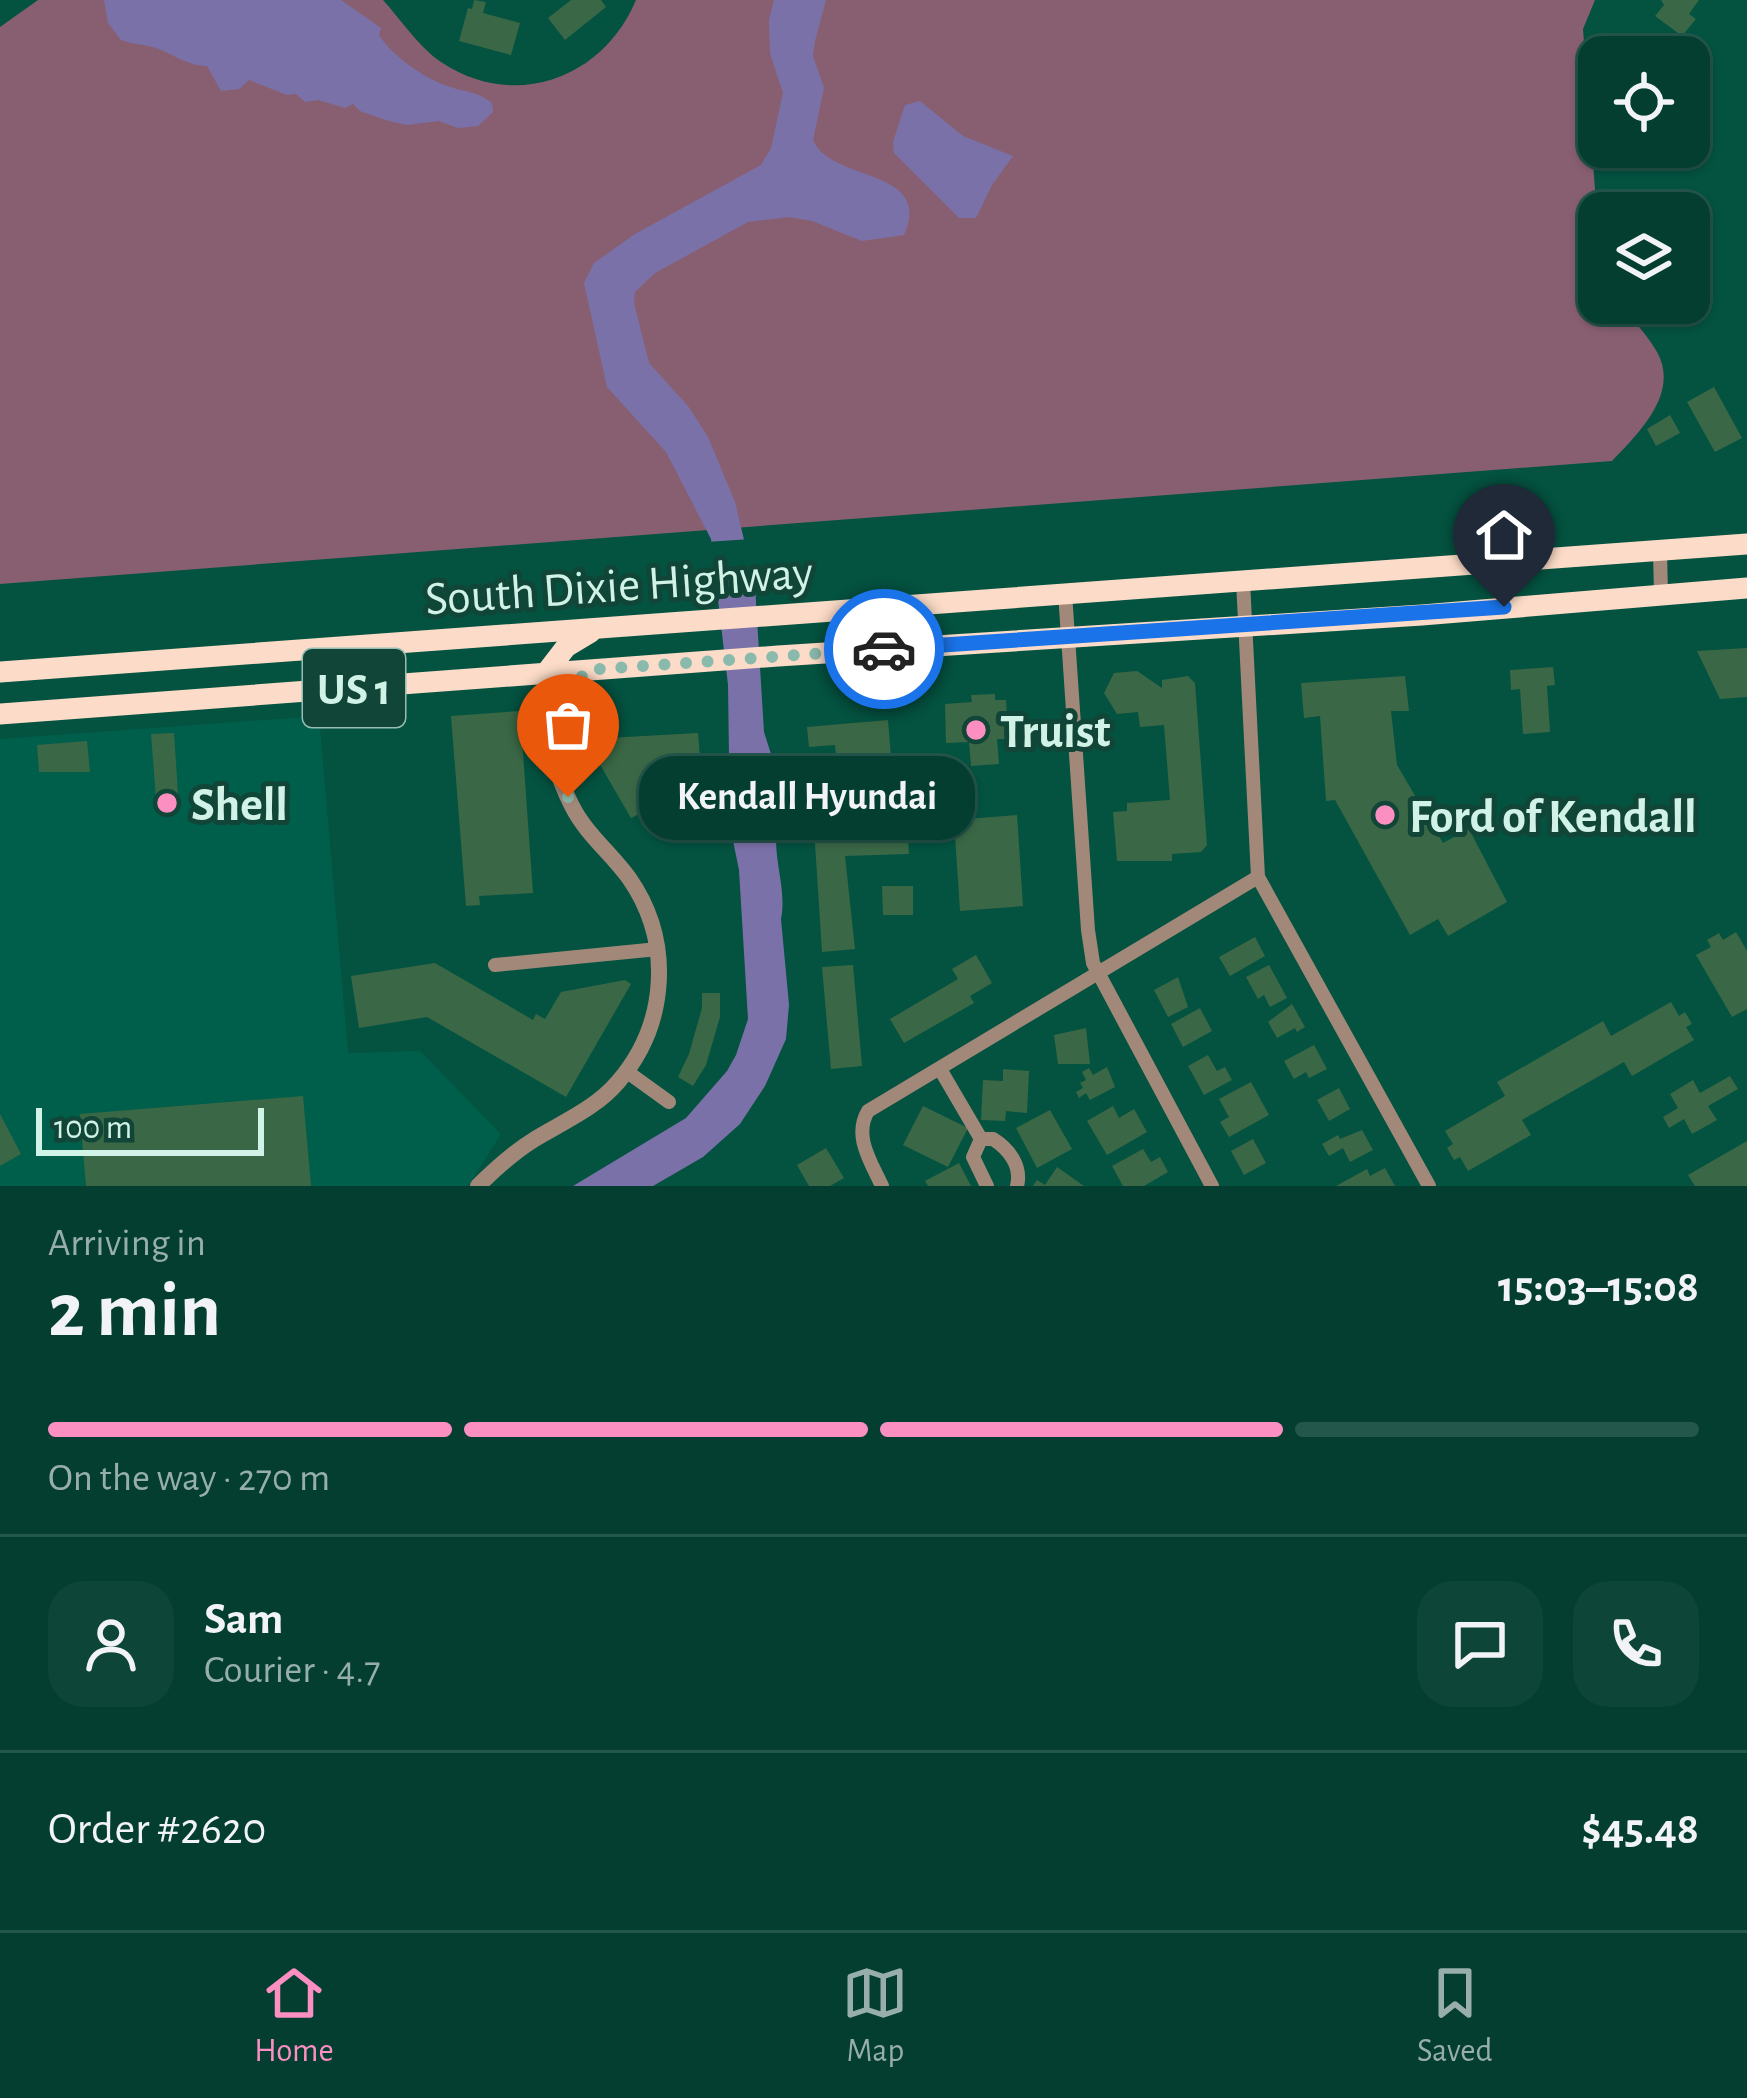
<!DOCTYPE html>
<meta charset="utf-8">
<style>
body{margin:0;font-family:"Alegreya Sans",sans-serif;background:#0d4538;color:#f1f3f6;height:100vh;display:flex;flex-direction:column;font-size:45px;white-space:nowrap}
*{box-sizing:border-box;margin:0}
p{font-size:39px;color:#97aeab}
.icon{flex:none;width:66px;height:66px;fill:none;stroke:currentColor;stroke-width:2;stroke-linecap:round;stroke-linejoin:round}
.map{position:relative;height:1186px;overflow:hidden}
.sheet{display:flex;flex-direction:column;background:#033e30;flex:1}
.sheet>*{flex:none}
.controls{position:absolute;left:1578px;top:36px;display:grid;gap:24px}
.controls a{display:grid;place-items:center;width:132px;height:132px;border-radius:24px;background:#033e30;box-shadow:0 3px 9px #0004,0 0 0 3px #24574c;font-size:60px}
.scale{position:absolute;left:36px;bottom:30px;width:228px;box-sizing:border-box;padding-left:12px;border:6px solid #d1f2e6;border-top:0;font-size:33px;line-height:42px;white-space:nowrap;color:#d1f2e6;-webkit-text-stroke:9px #114537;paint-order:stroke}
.pin{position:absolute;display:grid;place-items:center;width:102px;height:102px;color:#fff;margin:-123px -51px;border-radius:50% 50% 50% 0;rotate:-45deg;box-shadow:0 0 12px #0007}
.pin .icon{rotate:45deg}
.courier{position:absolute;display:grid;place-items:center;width:120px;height:120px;margin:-60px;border:9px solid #1a73e8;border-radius:50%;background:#fff;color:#222;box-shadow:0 3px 15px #0007}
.bubble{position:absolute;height:84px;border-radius:36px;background:#033e30;box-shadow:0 3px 9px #0004,0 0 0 3px #24574c;font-size:39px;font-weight:700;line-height:84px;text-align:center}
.head em{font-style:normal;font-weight:700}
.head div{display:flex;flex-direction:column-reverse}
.head{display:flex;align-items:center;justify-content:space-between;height:204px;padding:0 48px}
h1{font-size:78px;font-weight:700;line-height:90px}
.bar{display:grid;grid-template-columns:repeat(4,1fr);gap:18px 12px;align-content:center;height:144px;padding:0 48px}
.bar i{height:15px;border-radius:9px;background:#24574c}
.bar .on{background:#fc8fc2}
.bar p{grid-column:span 4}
.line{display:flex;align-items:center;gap:30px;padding:0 48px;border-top:3px solid #24574c}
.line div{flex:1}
.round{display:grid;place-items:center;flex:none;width:126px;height:126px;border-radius:36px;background:#0d4538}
.tabs{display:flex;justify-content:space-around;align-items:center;height:168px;border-top:3px solid #24574c;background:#033e30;font-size:33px;color:#97aeab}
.tabs a{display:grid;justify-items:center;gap:6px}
.tabs .on{color:#fc8fc2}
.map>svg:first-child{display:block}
.built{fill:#005f4a}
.green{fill:#885f71}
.water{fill:#7b71a9}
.pier{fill:#045240}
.building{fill:#3a6846}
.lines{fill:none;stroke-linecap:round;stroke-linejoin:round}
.minor{stroke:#a28879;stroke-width:14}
.tertiary{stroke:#a28879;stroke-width:16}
.trunk{stroke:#fcdcc8;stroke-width:21}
.done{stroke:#89baac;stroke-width:12;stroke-dasharray:0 21.6}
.route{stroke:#1a73e8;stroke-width:15}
.poi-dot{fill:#fc8fc2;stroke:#114537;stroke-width:4.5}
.labels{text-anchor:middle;stroke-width:10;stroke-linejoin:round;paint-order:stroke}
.shield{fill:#114537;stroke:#97beb2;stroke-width:3}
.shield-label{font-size:45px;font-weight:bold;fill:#d1f2e6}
.street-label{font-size:48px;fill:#d1f2e6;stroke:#114537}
.poi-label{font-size:48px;font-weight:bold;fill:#d1f2e6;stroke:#114537;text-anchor:start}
</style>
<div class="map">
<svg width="1747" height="1186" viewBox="0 0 1747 1186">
<rect width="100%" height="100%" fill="#045240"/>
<polygon class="built" points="319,716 348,1053 420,1051 501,1134 468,1186 0,1186 0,739"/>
<path class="green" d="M38,0H383C401,20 420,48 441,62C514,111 603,79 636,0H1595L1583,29L1599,243V303H1623C1632,321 1647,334 1657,352C1680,393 1639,433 1612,461L0,584V27Z"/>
<g class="water">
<path d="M104,0H341L381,28L379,35C391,55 424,78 447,86C464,92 477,91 492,103L493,112L478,126L458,128L439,121L407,125L389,121L360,111L353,104L345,108L318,100L305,102L296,94L287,95L249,80L239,89L221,91L207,66C186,66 171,52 152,47C141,44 132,44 121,40L108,23Z"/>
<path d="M774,0H826L815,41L813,56L824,88L813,140C831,183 934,167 904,235L862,241L812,221L789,217L748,222L655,273L635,292L634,303L649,363L688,406L708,437L735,502L755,586L764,732L771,754C751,792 755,783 780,816C768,850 788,885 781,919L789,1005L786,1039L765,1086L740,1124L703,1157L653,1186H573L686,1118L727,1071L736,1055L748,1019L739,870L729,821L730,814L745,798L744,773L729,756L728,685L711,539L666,452L607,387L584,283L594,263L635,234L761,165L771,148L783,93L770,53L769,20Z"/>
<polygon points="920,101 963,136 1013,156 992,185 976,218 959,218 894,153 893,142 905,105"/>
</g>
<polygon class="pier" points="751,539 757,578 710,581 706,542"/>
<g class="building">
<polygon points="474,0 486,2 483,13 520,23 511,55 459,41 468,8 472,9"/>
<polygon points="571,0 601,0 606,7 565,40 548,18"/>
<polygon points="1661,0 1699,0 1689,14 1696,19 1682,36 1655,16 1664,5"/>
<polygon points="1623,147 1644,147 1646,166 1625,168"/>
<polygon points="1714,387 1742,438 1715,452 1687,402"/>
<polygon points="1670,415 1680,433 1656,446 1647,429"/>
<polygon points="1747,648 1747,697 1720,699 1697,651"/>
<polygon points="1553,667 1555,685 1547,686 1550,732 1523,734 1520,689 1511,690 1510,670"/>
<polygon points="1137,671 1162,688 1162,680 1188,676 1195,683 1207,845 1201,852 1172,854 1172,861 1117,861 1113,812 1127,811 1127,803 1170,800 1164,725 1140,727 1138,712 1117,714 1104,693 1114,673"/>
<polygon points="1405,676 1409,711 1391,711 1397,765 1443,843 1469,829 1507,902 1448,936 1438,919 1410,935 1335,800 1326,801 1320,716 1304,718 1301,683"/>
<polygon points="995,694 995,700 1006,700 1008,739 997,739 999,764 971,766 969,742 946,743 945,704 972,702 971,695"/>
<polygon points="520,711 533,893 479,896 480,905 466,906 451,716"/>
<polygon points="888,720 891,757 887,757 888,766 837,770 835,745 809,747 807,727"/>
<polygon points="174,733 179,809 157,811 151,734"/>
<polygon points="698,733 704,806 647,810 631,818 595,756 608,749 608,738"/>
<polygon points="87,741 90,772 39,772 37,745"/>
<polygon points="1017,815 1023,906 960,911 954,820"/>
<polygon points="907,822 909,854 845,856 855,949 822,952 814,828"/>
<polygon points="882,886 913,886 913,915 883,915"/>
<polygon points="1736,932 1747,951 1747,1009 1732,1017 1696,955 1711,947 1707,940 1719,933 1723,940"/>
<polygon points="1255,937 1265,956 1230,976 1219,957"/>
<polygon points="976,955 992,983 970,996 974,1003 904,1043 890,1019 958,979 952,969"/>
<polygon points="435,963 533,1020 536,1014 545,1019 561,992 625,980 631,984 566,1097 427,1017 359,1028 351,976"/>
<polygon points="853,965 862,1066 831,1069 822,967"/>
<polygon points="1269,965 1287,998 1270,1007 1264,995 1258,999 1246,977"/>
<polygon points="1178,977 1188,1007 1168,1017 1154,990"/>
<polygon points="702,993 720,993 720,1017 706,1065 693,1086 678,1077 689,1054 702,1008"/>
<polygon points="1671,1002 1679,1016 1685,1012 1692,1024 1686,1027 1694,1040 1632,1076 1624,1062 1522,1120 1531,1135 1468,1171 1460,1157 1454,1160 1447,1148 1453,1144 1445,1131 1505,1096 1497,1082 1603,1021 1611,1036"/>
<polygon points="1292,1004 1305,1027 1297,1032 1295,1028 1277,1038 1268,1022"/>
<polygon points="1200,1008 1212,1031 1183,1047 1171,1024"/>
<polygon points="1086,1028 1090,1064 1058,1064 1054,1035"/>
<polygon points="1314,1045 1327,1069 1309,1078 1306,1072 1294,1079 1284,1061"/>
<polygon points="1208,1055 1217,1071 1225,1067 1232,1080 1204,1095 1188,1066"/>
<polygon points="1107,1067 1115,1087 1090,1100 1086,1093 1079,1098 1076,1092 1083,1088 1080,1083 1086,1080 1082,1072 1089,1068 1093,1075"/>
<polygon points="1003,1069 1029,1071 1027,1113 1006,1111 1005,1121 981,1120 983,1080 1003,1081"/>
<polygon points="1730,1076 1738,1089 1708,1106 1717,1120 1692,1134 1684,1119 1669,1128 1663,1117 1678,1108 1670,1094 1693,1080 1700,1093"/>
<polygon points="1251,1082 1269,1115 1229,1137 1220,1122 1229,1117 1219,1099"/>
<polygon points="1339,1088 1350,1109 1329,1121 1317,1100"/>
<polygon points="303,1096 311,1186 86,1186 80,1114"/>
<polygon points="923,1106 968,1128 948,1167 903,1145"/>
<polygon points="1113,1106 1119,1118 1134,1109 1147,1132 1107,1155 1087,1121"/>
<polygon points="1050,1110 1072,1149 1037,1168 1016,1128"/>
<polygon points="0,1114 21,1154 0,1166"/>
<polygon points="1362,1130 1373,1150 1350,1162 1343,1148 1329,1156 1322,1144 1338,1135 1340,1139"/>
<polygon points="1253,1139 1266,1163 1244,1175 1231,1151"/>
<polygon points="1747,1141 1747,1186 1695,1186 1688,1175"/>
<polygon points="826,1148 844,1178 830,1186 809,1186 797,1165"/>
<polygon points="1143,1149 1151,1162 1160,1157 1168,1172 1144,1186 1123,1186 1112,1166"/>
<polygon points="959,1163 971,1186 928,1186 925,1181"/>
<polygon points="1057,1167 1084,1186 1033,1186 1037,1180 1045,1185"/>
<polygon points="1385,1168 1395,1186 1336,1186 1367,1169 1370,1176"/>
</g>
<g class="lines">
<g class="minor">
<polyline points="1660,551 1661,594"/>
<polyline points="1243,581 1258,877 1429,1186"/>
<polyline points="1065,593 1088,930 1093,963 1212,1186"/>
<polyline points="495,965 658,949"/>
<path d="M940,1069L981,1139H993C1009,1149 1022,1166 1017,1186"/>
<polyline points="626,1071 669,1102"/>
<polyline points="981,1139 973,1157 987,1186"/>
<path d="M882,1186C871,1162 853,1136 868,1111L1258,877"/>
</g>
<g class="tertiary">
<polyline points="552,747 567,700 586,670"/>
<path d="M478,1186C496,1168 514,1152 535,1139C563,1122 596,1108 618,1082C668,1024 673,941 629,878C611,853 586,834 572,806C550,763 544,721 546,673"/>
</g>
<g class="trunk">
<polyline points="0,672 1747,544"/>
<polyline points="546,673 566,647 591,632"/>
<polyline points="0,714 778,656 1422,615 1747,588"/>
</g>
</g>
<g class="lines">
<polyline class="done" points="568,797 552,747 567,700 586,670 884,649"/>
<polyline class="route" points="884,649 1504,607"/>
</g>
<g class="poi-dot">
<circle cx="976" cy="730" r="12"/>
<circle cx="167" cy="803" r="12"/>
<circle cx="1385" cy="815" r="12"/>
</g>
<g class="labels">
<rect class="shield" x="303" y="649" width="102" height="78" rx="9"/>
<g class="shield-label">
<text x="354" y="704">US 1</text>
</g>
<g class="street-label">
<text transform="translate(619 584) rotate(-4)" y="17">South Dixie Highway</text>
</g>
<g class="poi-label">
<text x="1000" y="747">Truist</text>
<text x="191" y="820">Shell</text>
<text x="1409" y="832">Ford of Kendall</text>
</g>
</g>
</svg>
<div class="controls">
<a><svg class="icon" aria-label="locate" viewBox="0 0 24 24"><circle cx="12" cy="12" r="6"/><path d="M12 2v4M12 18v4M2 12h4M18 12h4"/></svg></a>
<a><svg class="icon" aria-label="layers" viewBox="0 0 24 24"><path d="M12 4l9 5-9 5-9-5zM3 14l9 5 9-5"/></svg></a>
</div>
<div class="scale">100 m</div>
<div class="pin" style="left:568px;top:797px;background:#ea580c"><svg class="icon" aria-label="bag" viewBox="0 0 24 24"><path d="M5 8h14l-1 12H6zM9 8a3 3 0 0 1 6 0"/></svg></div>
<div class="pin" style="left:1504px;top:607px;background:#1f2937"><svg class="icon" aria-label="home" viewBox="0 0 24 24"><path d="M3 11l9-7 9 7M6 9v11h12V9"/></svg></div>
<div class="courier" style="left:884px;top:649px"><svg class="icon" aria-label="car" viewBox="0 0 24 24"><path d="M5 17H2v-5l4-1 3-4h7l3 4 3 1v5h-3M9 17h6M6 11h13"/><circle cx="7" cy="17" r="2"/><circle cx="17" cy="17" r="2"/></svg></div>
<div class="bubble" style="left:639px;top:756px;width:336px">Kendall Hyundai</div>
</div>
<section class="sheet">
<div class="head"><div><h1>2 min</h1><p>Arriving in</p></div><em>15:03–15:08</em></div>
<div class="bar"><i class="on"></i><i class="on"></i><i class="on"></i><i></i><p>On the way · 270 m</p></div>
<div class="line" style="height:216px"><a class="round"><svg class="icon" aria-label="person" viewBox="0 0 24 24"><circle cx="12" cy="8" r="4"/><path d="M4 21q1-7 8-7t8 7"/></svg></a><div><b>Sam</b><p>Courier · 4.7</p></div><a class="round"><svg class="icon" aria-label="chat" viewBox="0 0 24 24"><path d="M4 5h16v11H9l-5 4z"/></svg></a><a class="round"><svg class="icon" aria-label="phone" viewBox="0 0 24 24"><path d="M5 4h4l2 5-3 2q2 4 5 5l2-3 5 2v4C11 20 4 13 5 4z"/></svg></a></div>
<div class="line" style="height:156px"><div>Order #2620</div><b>$45.48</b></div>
</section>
<nav class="tabs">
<a class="on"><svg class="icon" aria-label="home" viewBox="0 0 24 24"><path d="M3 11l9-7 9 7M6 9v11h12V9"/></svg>Home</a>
<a><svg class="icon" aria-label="map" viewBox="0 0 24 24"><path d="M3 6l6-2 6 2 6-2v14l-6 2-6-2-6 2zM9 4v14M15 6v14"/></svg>Map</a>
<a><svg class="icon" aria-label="saved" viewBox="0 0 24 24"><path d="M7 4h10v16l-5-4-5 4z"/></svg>Saved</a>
</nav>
